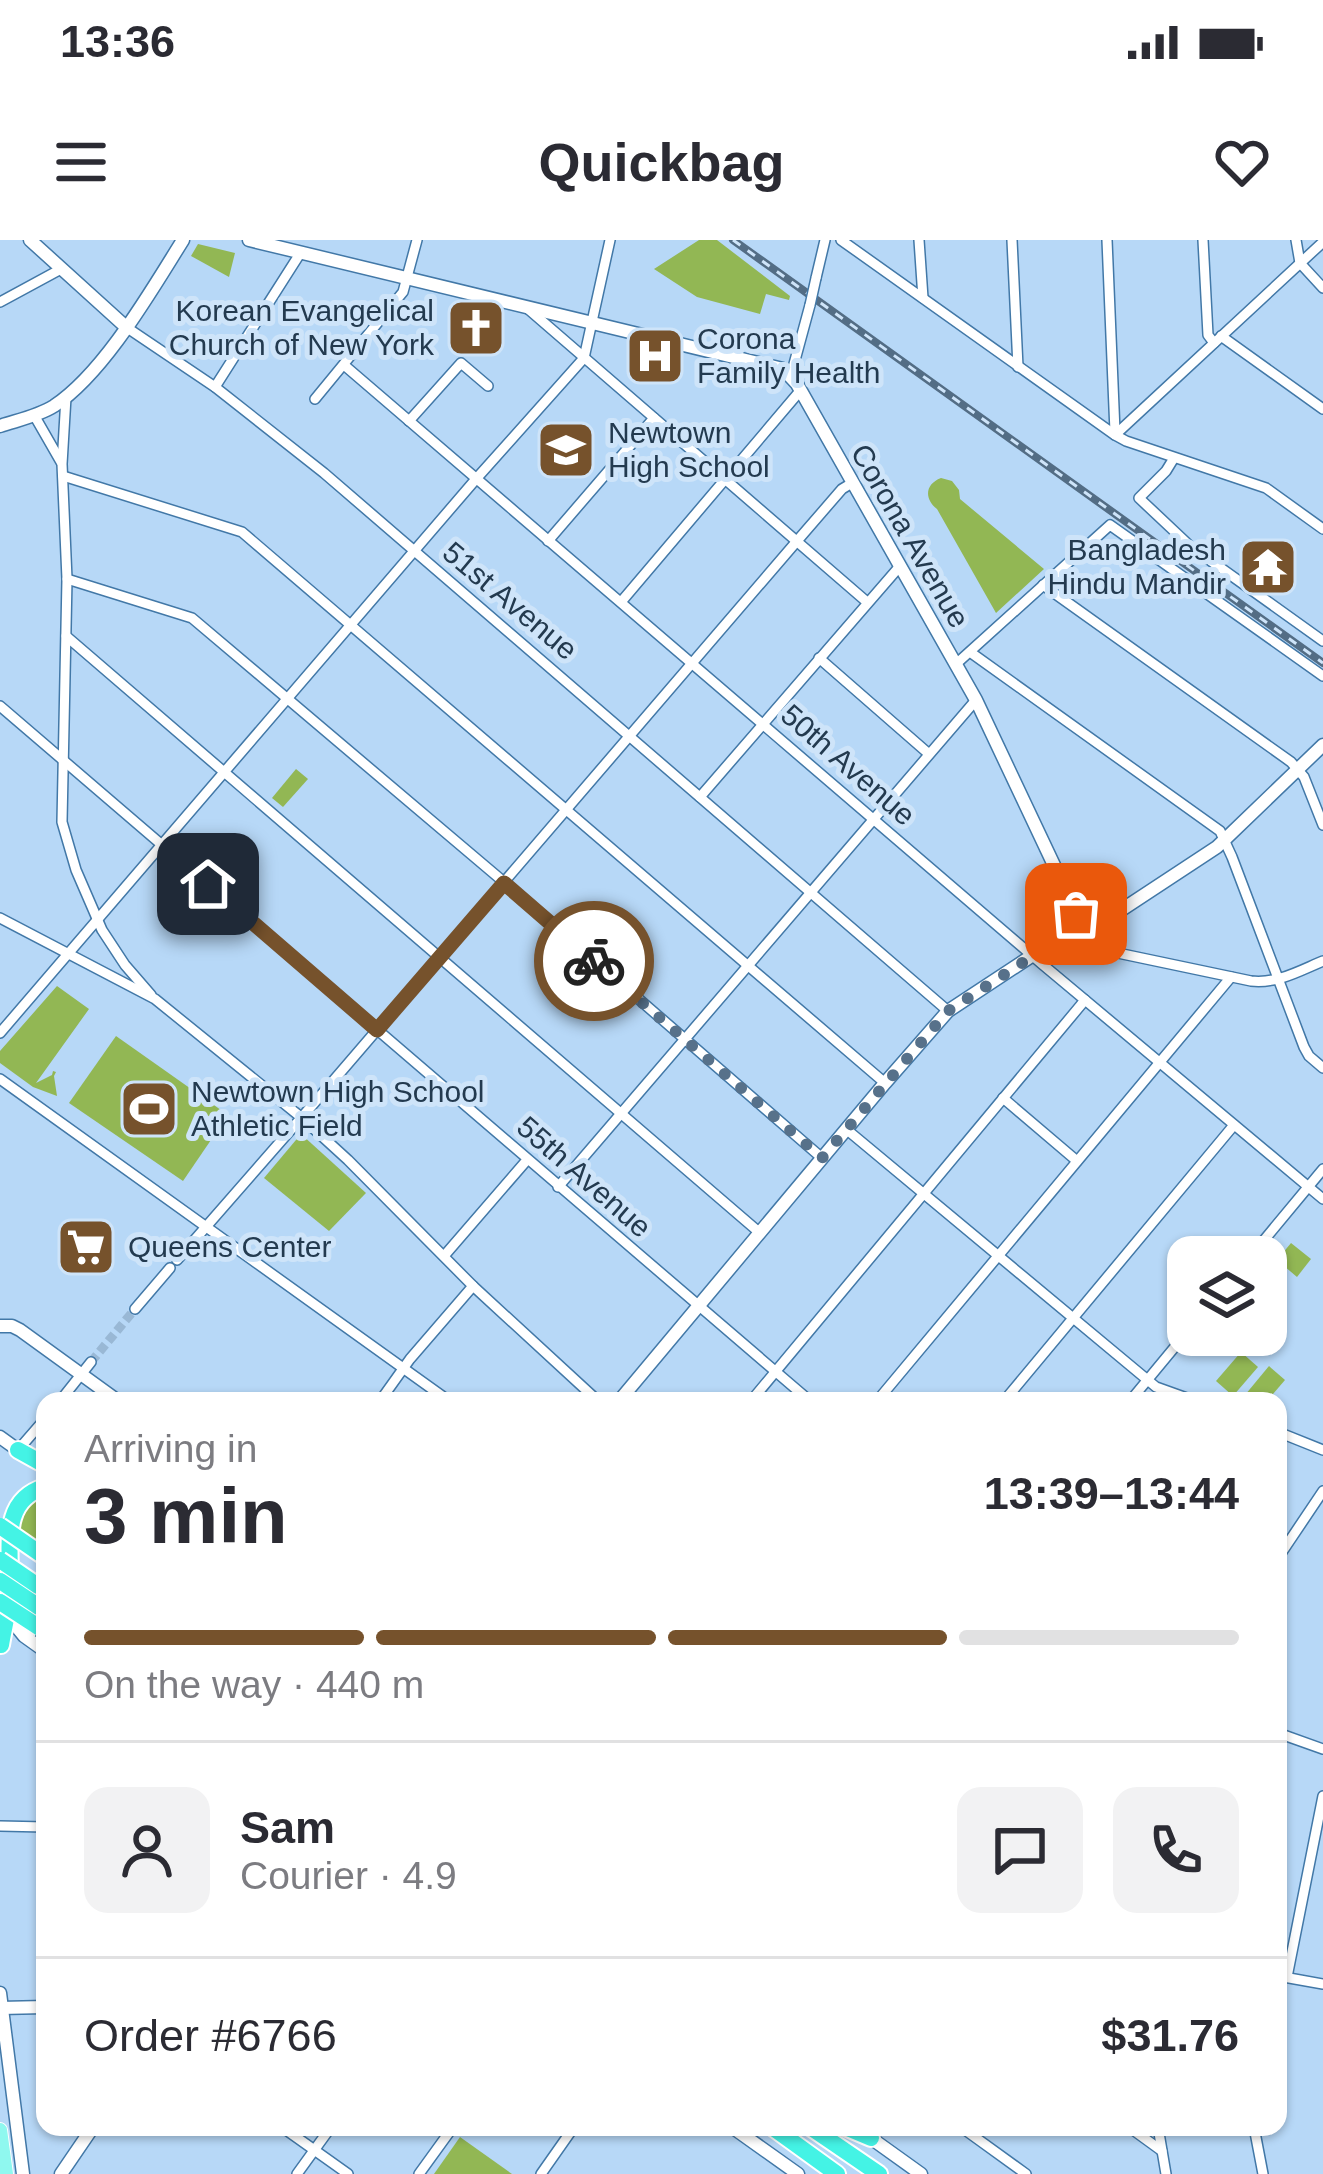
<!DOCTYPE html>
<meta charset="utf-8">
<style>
body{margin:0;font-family:Helvetica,sans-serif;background:#f2f2f3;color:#2b2b33;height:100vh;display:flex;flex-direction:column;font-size:45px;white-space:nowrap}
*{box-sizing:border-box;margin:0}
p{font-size:39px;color:#7c7c81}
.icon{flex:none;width:66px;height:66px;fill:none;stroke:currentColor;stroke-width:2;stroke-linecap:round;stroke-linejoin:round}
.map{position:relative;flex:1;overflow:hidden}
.drawer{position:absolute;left:36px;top:1152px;width:1251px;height:744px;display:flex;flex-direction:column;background:#fff;border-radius:24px;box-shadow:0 3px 9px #0004}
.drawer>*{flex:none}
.controls{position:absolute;left:1167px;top:996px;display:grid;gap:24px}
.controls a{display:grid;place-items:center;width:120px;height:120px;border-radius:24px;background:#fff;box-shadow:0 3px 9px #0004;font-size:60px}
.pin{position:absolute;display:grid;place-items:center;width:102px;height:102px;color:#fff;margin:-51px;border-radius:24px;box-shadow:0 6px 18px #0006}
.courier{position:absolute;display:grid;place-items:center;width:120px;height:120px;margin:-60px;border:9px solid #76522c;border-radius:50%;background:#fff;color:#222;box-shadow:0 3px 15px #0007}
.headline em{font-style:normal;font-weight:800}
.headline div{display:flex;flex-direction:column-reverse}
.headline{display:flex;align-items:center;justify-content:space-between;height:204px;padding:0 48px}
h1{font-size:78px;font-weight:800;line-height:90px}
.bar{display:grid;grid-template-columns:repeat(4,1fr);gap:18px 12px;align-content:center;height:144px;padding:0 48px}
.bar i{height:15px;border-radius:9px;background:#e1e1e2}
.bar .on{background:#76522c}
.bar p{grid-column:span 4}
.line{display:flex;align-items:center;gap:30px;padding:0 48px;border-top:3px solid #e1e1e2}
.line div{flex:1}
.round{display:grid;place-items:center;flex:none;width:126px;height:126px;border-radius:24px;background:#f2f2f3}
.status{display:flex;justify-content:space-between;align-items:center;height:84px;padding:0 60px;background:#fff;direction:ltr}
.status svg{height:33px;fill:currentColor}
header{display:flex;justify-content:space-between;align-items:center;height:156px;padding:0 48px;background:#fff;font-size:54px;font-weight:800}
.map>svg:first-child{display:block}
.green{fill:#92b754}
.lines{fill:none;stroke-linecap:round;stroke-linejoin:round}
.street-tunnel{stroke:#99b8d5;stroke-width:9;stroke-dasharray:9 4.5;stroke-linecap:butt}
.street-casing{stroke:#4278a7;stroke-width:12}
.secondary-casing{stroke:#4278a7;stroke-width:15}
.primary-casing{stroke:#fff;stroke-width:16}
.highway-casing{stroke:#fff;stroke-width:20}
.street{stroke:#fff;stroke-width:9}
.secondary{stroke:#fff;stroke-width:12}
.primary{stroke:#8ff8ef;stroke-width:14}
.highway{stroke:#44f3e5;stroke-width:16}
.rail-casing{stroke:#536d85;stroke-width:8}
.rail{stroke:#cee4f9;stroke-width:3;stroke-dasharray:9;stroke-linecap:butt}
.street-bridge-casing{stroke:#4278a7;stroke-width:12;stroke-linecap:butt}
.highway-bridge-casing{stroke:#fff;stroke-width:20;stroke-linecap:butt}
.street-bridge{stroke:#fff;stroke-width:9}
.highway-bridge{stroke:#44f3e5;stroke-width:16}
.done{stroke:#57718a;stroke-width:12;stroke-dasharray:0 21.6}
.route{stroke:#76522c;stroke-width:15}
.labels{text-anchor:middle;stroke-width:10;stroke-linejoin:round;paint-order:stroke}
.poi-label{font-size:30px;fill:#233a4f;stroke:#cee4f9;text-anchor:start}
.street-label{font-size:30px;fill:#233a4f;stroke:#cee4f9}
</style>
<div class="status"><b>13:36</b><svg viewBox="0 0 49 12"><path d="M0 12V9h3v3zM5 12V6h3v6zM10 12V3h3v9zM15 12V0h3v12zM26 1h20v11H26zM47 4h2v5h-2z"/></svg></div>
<header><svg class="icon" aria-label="menu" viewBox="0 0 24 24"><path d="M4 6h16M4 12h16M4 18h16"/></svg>Quickbag<svg class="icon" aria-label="heart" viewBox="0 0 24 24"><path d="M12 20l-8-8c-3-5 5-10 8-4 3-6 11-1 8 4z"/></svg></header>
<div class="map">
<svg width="1323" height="1934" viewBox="0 0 1323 1934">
<rect width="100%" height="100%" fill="#b7d8f7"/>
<g class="green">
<polygon points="699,0 717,0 790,56 789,60 766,54 760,74 697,57 654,29"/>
<polygon points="198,4 235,13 229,37 191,16"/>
<path d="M941,238L952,241L959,250L960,259L1044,329L996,373L937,269C924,259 925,244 941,238Z"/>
<polygon points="296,529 308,539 283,567 272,558"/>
<polygon points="57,746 89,769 36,843 52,835 53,831 56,832 54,836 57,856 33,847 0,823 0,811"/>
<polygon points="116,796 228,875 183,941 69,863"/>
<polygon points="301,894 366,953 329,991 264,938"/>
<polygon points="1291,1003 1311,1019 1297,1037 1277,1020"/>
<polygon points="1241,1112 1258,1127 1233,1156 1216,1141"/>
<polygon points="1269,1126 1285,1140 1267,1161 1240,1161"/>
<polygon points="45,1251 45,1308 15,1291 20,1265"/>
<polygon points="460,1897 512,1934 434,1934"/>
</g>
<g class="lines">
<polyline class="street-tunnel" points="91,1122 135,1069"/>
<defs>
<g id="street">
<polyline points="841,0 1115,195 1126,201 1266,248 1323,289"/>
<polyline points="919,0 923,58"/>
<polyline points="1012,0 1018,127"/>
<polyline points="1107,0 1115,192"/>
<polyline points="1203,0 1208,95 1214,103"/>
<polyline points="1296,0 1300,23 1323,48"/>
<polyline points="816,38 825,0"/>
<polyline points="0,62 61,29"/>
<polyline points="527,68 867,362"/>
<polyline points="126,87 215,147 324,233 948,771"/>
<polyline points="1221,96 1323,169"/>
<polyline points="344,125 1042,724 1323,959"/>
<polyline points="791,135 810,65"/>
<polyline points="215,147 301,12"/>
<polyline points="66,157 62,224 67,339 62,582 76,630 102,690 125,725 151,755"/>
<polyline points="315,159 403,52 417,0"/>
<polyline points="34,175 61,222"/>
<polyline points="409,181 461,123 488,146"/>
<polyline points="1115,195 1323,2"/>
<polyline points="1174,218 1166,231 1139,258 1190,306 1323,401"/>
<polyline points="63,236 242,292 885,843"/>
<polyline points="548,301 654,178"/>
<polyline points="67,339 192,378 498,637 822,918"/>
<polyline points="1043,345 1291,522 1304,537 1323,585"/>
<polyline points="621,362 800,151"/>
<polyline points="66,396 760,993"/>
<polyline points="970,412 1220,591 1232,617 1304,807 1309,816 1323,828"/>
<polyline points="819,418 929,514"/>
<polyline points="956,424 1110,285 1323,436"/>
<polyline points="0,466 810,1161"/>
<polyline points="700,557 900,326"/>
<polyline points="0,678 155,759 302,878 348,920 473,1046 598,1161"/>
<path d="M1086,693L1092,703L1113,712L1251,741C1277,744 1299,731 1323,721"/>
<polyline points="0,793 476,239 584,118 610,0"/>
<polyline points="0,839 449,1161"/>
<polyline points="1003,858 1077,921"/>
<polyline points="846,889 1156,1147 1195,1161"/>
<polyline points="558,947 976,460"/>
<polyline points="191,1004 309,869 797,301 842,249 852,243"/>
<polyline points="444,1016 527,920"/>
<polyline points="1250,1017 1323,929"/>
<polyline points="177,1020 185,1011"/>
<polyline points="135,1069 170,1028"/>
<polyline points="60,1161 91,1122"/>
<polyline points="380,1161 410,1119 473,1046"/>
<polyline points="751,1161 1085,760"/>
<polyline points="877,1161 1231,737"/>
<polyline points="1004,1161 1234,885"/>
<polyline points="1130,1161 1188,1091"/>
<polyline points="1278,1192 1323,1210"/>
<polyline points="18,1210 45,1179"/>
<polyline points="1278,1318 1323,1251"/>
<polyline points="1278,1493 1323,1509"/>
<polyline points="0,1586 45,1587"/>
<polyline points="1278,1736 1323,1744"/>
<polyline points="1287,1737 1323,1556"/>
<polyline points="282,1887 348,1934"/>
<polyline points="961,1887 1026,1934"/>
<polyline points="1129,1887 1162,1911"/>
<polyline points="1158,1887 1166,1934"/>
<polyline points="1254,1887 1263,1934"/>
<polyline points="297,1934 331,1887"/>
<polyline points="419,1934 453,1887"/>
<polyline points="541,1934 574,1887"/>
</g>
<g id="secondary">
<polyline points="30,0 126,87"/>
<polyline points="249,0 783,129 797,144 976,460 1086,693"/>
<path d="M0,186C18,180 38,176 54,166C104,133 151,51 183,0"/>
<polyline points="0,1086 12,1086 20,1090 118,1161"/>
<polyline points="619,1161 885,843 948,771 1033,715 1097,686 1217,607 1323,505"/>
<polyline points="0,1197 18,1210"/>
<polyline points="7,1375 24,1396 45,1411"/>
<polyline points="0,1753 23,1934"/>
<polyline points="0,1768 45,1767"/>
<polyline points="732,1887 798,1934"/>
<polyline points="868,1896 921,1934"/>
<polyline points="61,1934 93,1887"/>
</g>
<polyline id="primary" points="0,1890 6,1934"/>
<g id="highway">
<polyline points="18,1210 45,1225"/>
<path d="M1,1405C4,1386 10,1366 10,1347C11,1307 0,1260 45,1247"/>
<polyline points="772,1887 837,1934"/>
<polyline points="810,1887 879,1934"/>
<polyline points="845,1887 871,1898"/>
</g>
</defs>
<use href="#street" class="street-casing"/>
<use href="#secondary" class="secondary-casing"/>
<use href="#primary" class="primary-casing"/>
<use href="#highway" class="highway-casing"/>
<use href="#street" class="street"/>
<use href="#secondary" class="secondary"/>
<use href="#primary" class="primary"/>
<use href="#highway" class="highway"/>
<defs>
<polyline id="rail" points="733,0 1323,423"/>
</defs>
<use href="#rail" class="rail-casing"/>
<use href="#rail" class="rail"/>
<defs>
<polyline id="street-bridge" points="810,65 816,38"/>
<g id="highway-bridge">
<polyline points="0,1286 45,1317"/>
<polyline points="0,1320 38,1346"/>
<polyline points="0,1341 39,1367"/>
<polyline points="0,1362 40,1388"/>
</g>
</defs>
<use href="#street-bridge" class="street-bridge-casing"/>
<use href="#highway-bridge" class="highway-bridge-casing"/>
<use href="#street-bridge" class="street-bridge"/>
<use href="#highway-bridge" class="highway-bridge"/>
</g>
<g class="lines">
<polyline class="done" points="594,721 822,918 948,771 1033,716 1086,692 1076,674"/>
<polyline class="route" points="208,644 377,790 504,643 594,721"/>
</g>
<defs>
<symbol id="church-square" viewBox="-11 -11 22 22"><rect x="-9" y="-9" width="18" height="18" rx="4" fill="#76522c" stroke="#cee4f9"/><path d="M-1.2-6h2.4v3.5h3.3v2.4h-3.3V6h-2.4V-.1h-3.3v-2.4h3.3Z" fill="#fff"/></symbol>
<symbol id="hospital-square" viewBox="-11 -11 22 22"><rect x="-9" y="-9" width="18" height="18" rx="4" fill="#76522c" stroke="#cee4f9"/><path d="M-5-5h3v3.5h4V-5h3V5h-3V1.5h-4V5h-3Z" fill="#fff"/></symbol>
<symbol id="school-square" viewBox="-11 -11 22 22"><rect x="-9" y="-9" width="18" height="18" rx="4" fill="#76522c" stroke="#cee4f9"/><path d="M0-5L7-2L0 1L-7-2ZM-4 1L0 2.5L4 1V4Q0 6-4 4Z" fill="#fff"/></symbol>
<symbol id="temple-square" viewBox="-11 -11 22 22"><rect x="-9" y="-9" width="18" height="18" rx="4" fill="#76522c" stroke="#cee4f9"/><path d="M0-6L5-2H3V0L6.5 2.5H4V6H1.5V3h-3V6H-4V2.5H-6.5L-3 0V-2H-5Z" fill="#fff"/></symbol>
<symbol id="stadium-square" viewBox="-11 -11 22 22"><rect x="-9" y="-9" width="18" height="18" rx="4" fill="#76522c" stroke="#cee4f9"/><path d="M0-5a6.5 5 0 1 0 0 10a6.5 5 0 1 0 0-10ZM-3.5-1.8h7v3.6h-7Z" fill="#fff"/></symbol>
<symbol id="supermarket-square" viewBox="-11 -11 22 22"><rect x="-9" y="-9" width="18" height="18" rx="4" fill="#76522c" stroke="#cee4f9"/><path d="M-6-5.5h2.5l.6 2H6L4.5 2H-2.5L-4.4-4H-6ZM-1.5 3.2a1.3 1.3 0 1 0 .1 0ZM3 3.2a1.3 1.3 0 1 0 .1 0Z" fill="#fff"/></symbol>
</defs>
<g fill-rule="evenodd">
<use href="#church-square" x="443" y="55" width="66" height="66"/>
<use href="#hospital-square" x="622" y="83" width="66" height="66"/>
<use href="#school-square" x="533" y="177" width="66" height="66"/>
<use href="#temple-square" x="1235" y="294" width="66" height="66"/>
<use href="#stadium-square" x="116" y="836" width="66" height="66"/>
<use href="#supermarket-square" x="53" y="974" width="66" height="66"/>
</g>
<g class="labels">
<g class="poi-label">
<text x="434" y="81" text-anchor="end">Korean Evangelical<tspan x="434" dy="34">Church of New York</tspan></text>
<text x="697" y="109">Corona<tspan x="697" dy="34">Family Health</tspan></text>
<text x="608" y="203">Newtown<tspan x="608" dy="34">High School</tspan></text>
<text x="1226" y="320" text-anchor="end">Bangladesh<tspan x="1226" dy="34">Hindu Mandir</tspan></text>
<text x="191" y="862">Newtown High School<tspan x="191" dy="34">Athletic Field</tspan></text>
<text x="128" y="1017">Queens Center</text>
</g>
<g class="street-label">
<text transform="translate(910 296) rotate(60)" y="10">Corona Avenue</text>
<text transform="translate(510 361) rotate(40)" y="10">51st Avenue</text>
<text transform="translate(848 525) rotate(41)" y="10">50th Avenue</text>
<text transform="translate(584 937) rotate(41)" y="10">55th Avenue</text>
</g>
</g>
</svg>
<div class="controls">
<a><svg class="icon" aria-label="layers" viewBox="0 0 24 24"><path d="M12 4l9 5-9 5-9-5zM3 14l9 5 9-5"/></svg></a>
</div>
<div class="pin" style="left:1076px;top:674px;background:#ea580c"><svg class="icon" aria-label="bag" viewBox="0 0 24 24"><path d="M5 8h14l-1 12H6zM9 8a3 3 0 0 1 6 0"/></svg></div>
<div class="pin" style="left:208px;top:644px;background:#1f2937"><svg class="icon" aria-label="home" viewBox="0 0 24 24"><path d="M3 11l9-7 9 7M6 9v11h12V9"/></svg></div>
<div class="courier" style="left:594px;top:721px"><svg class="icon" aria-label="bike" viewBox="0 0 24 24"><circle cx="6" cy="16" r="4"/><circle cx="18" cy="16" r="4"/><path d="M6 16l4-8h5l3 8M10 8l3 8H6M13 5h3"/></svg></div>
<section class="drawer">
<div class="headline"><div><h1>3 min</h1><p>Arriving in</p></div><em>13:39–13:44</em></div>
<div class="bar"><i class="on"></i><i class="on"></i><i class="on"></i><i></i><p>On the way · 440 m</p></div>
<div class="line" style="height:216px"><a class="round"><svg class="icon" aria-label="person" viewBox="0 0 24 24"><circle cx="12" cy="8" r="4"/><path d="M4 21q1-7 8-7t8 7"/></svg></a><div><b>Sam</b><p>Courier · 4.9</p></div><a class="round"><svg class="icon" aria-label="chat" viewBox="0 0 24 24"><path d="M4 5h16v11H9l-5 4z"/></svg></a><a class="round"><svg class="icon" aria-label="phone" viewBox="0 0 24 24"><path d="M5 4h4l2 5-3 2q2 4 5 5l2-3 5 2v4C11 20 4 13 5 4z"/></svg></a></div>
<div class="line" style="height:156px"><div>Order #6766</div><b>$31.76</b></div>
</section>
</div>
